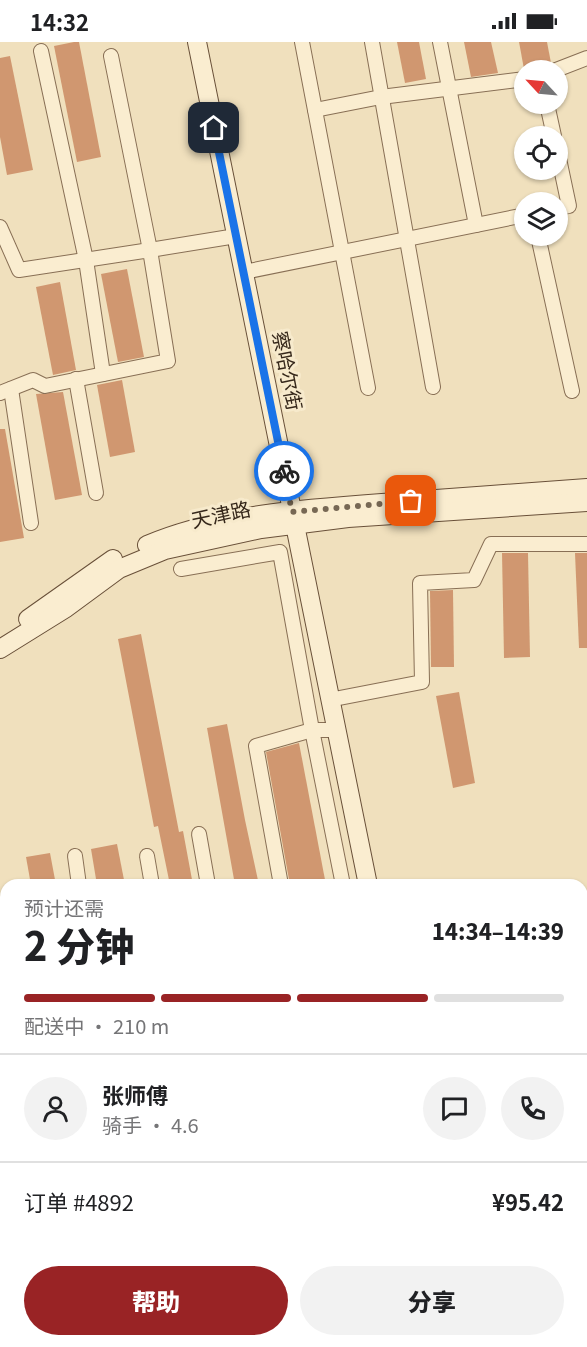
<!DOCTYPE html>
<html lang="zh">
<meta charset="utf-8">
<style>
body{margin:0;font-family:Georgia,"Noto Sans SC",serif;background:#f2f2f2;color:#202124;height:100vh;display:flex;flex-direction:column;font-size:22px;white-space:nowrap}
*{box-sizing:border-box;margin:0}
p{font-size:20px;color:#757577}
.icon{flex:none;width:33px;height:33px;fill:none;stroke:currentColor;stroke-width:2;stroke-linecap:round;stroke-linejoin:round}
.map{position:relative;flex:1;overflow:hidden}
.panel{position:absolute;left:0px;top:837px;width:588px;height:468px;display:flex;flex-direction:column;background:#fff;border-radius:18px 18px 0 0;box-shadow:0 2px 4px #0004}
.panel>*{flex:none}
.needle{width:39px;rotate:296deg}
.controls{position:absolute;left:514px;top:18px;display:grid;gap:12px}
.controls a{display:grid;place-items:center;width:54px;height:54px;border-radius:50%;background:#fff;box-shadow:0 2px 4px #0004;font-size:30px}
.pin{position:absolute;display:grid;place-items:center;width:51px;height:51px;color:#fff;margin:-26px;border-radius:12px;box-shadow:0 3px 9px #0006}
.courier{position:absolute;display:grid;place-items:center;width:60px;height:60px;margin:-30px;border:4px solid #1a73e8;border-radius:50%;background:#fff;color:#222;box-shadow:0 2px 8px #0007}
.summary em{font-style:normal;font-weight:800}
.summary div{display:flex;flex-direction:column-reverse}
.summary{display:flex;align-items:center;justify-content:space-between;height:102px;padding:0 24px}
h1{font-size:39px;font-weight:800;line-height:45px}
.bar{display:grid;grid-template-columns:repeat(4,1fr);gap:9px 6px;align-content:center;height:72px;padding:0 24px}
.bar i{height:8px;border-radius:4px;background:#e0e0e0}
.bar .on{background:#992325}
.bar p{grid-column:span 4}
.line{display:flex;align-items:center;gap:15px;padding:0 24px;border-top:2px solid #e0e0e0}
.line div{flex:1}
.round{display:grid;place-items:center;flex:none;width:63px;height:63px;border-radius:32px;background:#f2f2f2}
.action{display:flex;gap:12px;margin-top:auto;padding:12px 24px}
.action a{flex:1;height:69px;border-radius:36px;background:#992325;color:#fff;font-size:24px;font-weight:800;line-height:69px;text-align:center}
.action a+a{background:#f2f2f2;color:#202124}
.status{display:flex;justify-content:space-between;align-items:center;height:42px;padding:0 30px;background:#fff;direction:ltr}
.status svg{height:16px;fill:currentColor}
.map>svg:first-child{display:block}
.building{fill:#d09770}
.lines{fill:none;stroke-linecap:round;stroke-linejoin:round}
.street-casing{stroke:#886f55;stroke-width:16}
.secondary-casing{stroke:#695039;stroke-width:20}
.street{stroke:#faedd0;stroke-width:14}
.secondary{stroke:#faedd0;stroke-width:18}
.done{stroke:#776854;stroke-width:6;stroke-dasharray:0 10.8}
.route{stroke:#1a73e8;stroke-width:8}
.labels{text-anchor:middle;stroke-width:6;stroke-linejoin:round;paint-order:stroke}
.street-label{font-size:20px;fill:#36281b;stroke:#f7eacc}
</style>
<div class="status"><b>14:32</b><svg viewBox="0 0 49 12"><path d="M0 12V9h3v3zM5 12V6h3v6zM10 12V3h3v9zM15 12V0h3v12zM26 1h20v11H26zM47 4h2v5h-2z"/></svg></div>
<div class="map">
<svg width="587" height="1305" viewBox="0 0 587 1305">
<rect width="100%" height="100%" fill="#f0e0bd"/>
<g class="building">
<polygon points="74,0 79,0 101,115 77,120 54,4"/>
<polygon points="397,0 419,0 426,37 405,41"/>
<polygon points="464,0 491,0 498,31 471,35"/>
<polygon points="519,0 547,0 551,21 524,27"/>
<polygon points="10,14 33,128 7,133 0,95 0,16"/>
<polygon points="127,227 144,315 118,320 101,232"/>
<polygon points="60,240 76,328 53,333 36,245"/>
<polygon points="122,338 135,410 110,415 97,343"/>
<polygon points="63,350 82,453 55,458 36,352"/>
<polygon points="0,387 5,387 24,496 0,500"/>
<polygon points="502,511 528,511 530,615 504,616"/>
<polygon points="575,511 587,511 587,606 579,606"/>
<polygon points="453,548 454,625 431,625 430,549"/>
<polygon points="141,592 179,790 183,789 193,843 170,843 158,784 154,785 118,597"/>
<polygon points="459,650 475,741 453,746 436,654"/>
<polygon points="227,682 245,778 259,843 235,843 207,686"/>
<polygon points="299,701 326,843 290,843 266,710"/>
<polygon points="117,802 125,843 97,843 91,807"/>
<polygon points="50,811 56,843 31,843 26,815"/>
</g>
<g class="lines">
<defs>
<g id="street">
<polyline points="302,0 368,346"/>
<polyline points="372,0 433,345"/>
<polyline points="440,0 476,183"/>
<polyline points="41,9 86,218 103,332"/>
<polyline points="111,14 150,208 236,194"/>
<polyline points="556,28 587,16"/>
<polyline points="547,62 554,94"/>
<polyline points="315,68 381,55 525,37"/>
<polyline points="558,112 569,164 558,166"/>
<polyline points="0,185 19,228 150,208 168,319 45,344 33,338 0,351"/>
<polyline points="538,194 572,349"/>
<polyline points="244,230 525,173"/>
<polyline points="76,337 96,451"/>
<polyline points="11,347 31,481"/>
<polyline points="181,527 280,510 312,688 343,843"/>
<polyline points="329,658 422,640 420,541 474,538 491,502 587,502"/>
<polyline points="199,792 208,843"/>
<polyline points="75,814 79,843"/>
<polyline points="147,814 152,843"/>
<polyline points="281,843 256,704 312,688 335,688"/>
<polyline points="582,905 587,904"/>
<polyline points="0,937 6,942"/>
<polyline points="0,1031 6,1030"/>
<polyline points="0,1160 6,1159"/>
<polyline points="0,1294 6,1293"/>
</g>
<g id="secondary">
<polyline points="197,0 368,843"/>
<path d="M147,503C223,471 313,466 395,460C459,455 523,451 587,446"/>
<polyline points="28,577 113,517"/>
<polyline points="0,607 66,566 119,527 165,508 261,487 348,476 587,460"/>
<polyline points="582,1268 587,1267"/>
<polyline points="582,1285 587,1284"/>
<polyline points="392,1305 421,1299"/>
<polyline points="475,1305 507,1299"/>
</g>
</defs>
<use href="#street" class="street-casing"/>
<use href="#secondary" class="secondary-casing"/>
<use href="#street" class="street"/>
<use href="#secondary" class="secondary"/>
</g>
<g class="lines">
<polyline class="done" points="284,429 292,470 411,459"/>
<polyline class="route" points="214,86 284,429"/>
</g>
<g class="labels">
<g class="street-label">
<text transform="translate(287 329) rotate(79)" y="7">察哈尔街</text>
<text transform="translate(221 473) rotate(-12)" y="7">天津路</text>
</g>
</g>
</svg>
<div class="controls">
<a><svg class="needle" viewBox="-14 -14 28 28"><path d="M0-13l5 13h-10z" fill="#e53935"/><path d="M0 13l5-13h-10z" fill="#757577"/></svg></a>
<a><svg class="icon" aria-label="locate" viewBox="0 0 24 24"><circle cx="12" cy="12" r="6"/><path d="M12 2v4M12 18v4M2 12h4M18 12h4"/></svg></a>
<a><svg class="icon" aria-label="layers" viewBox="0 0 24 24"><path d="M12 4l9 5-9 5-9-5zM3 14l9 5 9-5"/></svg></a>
</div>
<div class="pin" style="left:411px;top:459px;background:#ea580c"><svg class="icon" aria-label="bag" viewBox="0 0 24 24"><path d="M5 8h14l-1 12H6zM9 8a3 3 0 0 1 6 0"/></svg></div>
<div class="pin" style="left:214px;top:86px;background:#1f2937"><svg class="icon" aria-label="home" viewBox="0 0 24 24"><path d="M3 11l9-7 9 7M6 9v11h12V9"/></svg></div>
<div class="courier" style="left:284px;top:429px"><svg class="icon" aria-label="bike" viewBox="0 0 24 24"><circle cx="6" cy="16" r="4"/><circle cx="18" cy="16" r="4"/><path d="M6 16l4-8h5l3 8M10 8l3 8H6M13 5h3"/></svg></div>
<section class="panel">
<div class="summary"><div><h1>2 分钟</h1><p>预计还需</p></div><em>14:34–14:39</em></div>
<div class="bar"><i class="on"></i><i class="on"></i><i class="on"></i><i></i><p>配送中 · 210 m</p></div>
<div class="line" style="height:108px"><a class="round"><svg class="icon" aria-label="person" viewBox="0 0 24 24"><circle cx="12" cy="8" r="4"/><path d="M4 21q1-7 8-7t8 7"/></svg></a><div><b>张师傅</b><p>骑手 · 4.6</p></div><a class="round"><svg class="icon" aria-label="chat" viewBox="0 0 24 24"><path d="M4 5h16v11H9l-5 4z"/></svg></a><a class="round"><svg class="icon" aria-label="phone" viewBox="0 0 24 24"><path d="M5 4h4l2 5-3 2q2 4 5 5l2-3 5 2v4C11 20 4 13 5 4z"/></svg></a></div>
<div class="line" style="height:78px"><div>订单 #4892</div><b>¥95.42</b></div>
<div class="action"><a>帮助</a><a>分享</a></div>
</section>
</div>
